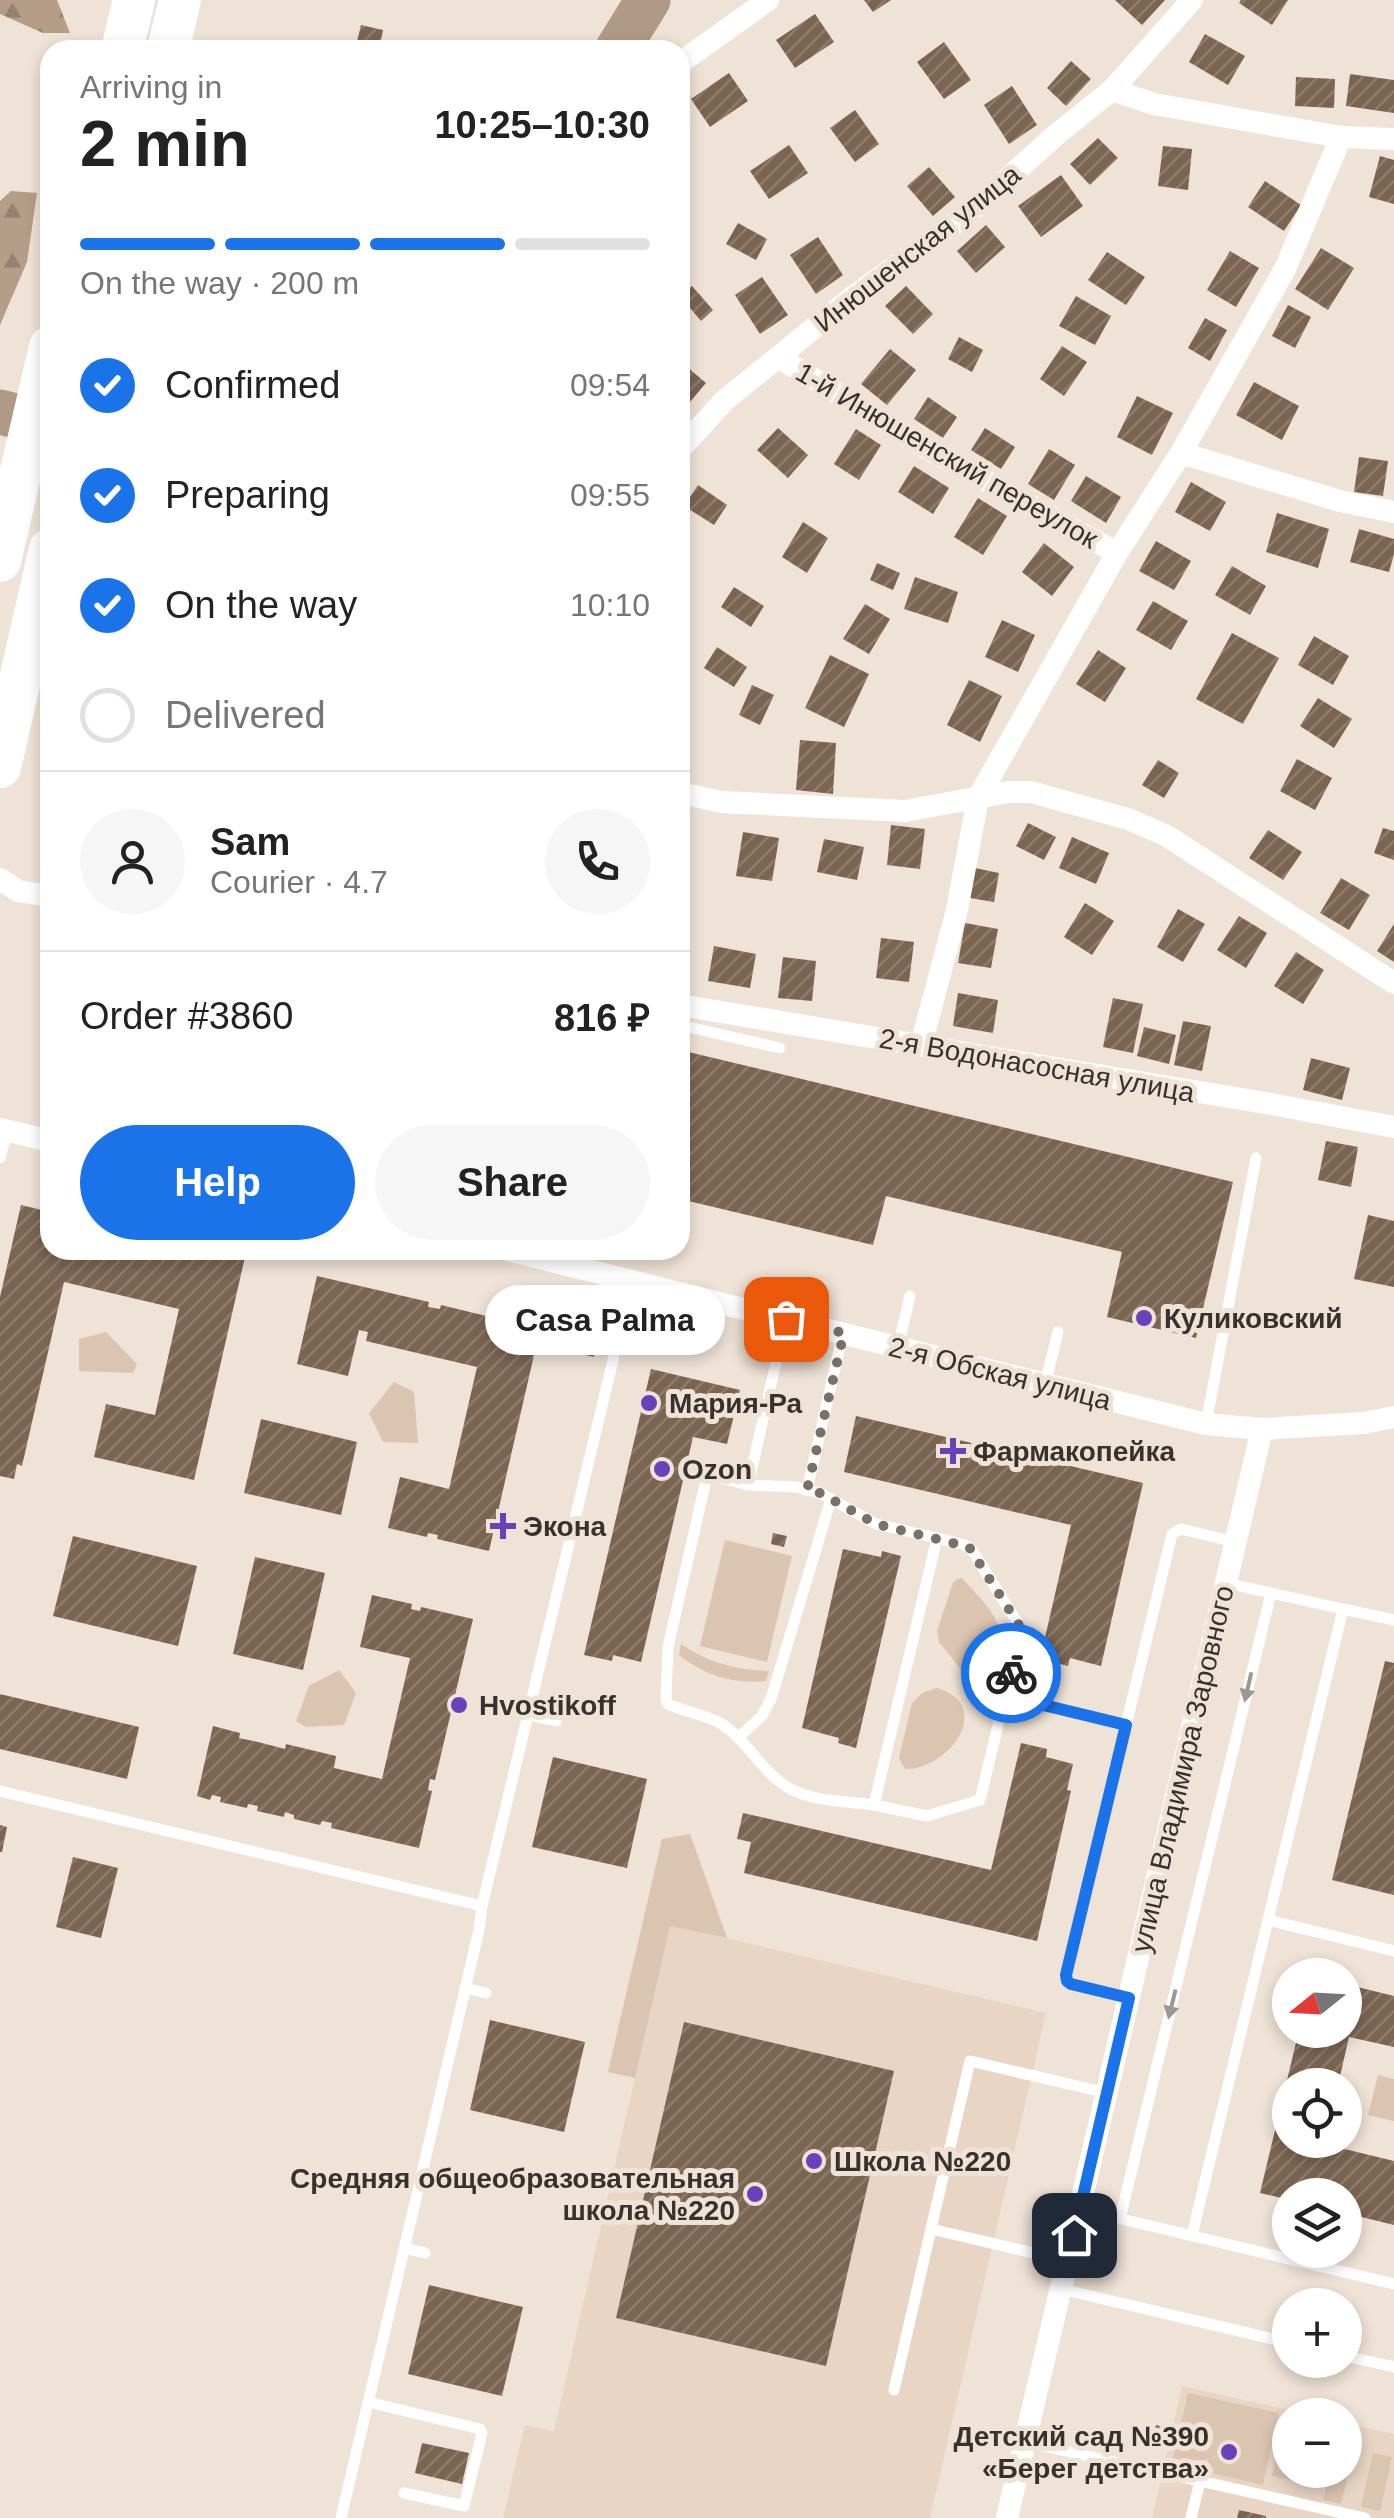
<!DOCTYPE html>
<meta charset="utf-8">
<style>
body{margin:0;font-family:Helvetica,sans-serif;background:#f6f6f6;color:#222;height:100vh;display:flex;flex-direction:column;font-size:38px;white-space:nowrap}
*{box-sizing:border-box;margin:0}
p{font-size:32px;color:#767676}
.icon{flex:none;width:55px;height:55px;fill:none;stroke:currentColor;stroke-width:2;stroke-linecap:round;stroke-linejoin:round}
.map{position:relative;flex:1;overflow:hidden}
.drawer{position:absolute;left:40px;top:40px;width:650px;height:1220px;display:flex;flex-direction:column;background:#fff;border-radius:30px;box-shadow:0 5px 15px #0003}
.drawer>*{flex:none}
.needle{width:65px;rotate:252deg}
.tools{position:absolute;left:1272px;top:1958px;display:grid;gap:20px}
.tools a{display:grid;place-items:center;width:90px;height:90px;border-radius:50%;background:#fff;box-shadow:0 5px 15px #0003;font-size:50px}
.pin{position:absolute;display:grid;place-items:center;width:85px;height:85px;color:#fff;margin:-42px;border-radius:20px;box-shadow:0 5px 15px #0006}
.courier{position:absolute;display:grid;place-items:center;width:100px;height:100px;margin:-50px;border:8px solid #1a73e8;border-radius:50%;background:#fff;color:#222;box-shadow:0 2px 12px #0007}
.bubble{position:absolute;height:70px;border-radius:35px;background:#fff;box-shadow:0 5px 15px #0003;font-size:32px;font-weight:700;line-height:70px;text-align:center}
.headline em{font-style:normal;font-weight:700}
.headline div{display:flex;flex-direction:column-reverse}
.headline{display:flex;align-items:center;justify-content:space-between;height:170px;padding:0 40px}
h1{font-size:65px;font-weight:700;line-height:75px}
.bar{display:grid;grid-template-columns:repeat(4,1fr);gap:15px 10px;align-content:center;height:120px;padding:0 40px}
.bar i{height:12px;border-radius:8px;background:#e0e0e0}
.bar .selected{background:#1a73e8}
.bar p{grid-column:span 4}
.line{display:flex;align-items:center;gap:25px;padding:0 40px;border-top:2px solid #e0e0e0}
.line div{flex:1}
.round{display:grid;place-items:center;flex:none;width:105px;height:105px;border-radius:52px;background:#f6f6f6}
ol{padding:0 40px;list-style:none}
li{display:flex;align-items:center;gap:30px;height:110px}
li p{margin-inline-start:auto}
li .icon{padding:10px;border-radius:50%;background:#1a73e8;color:#fff;stroke-width:4}
li:last-child{color:#767676}
li i{width:55px;height:55px;border:5px solid #e0e0e0;border-radius:50%}
.cta{display:flex;gap:20px;margin-top:auto;padding:20px 40px}
.cta a{flex:1;height:115px;border-radius:60px;background:#1a73e8;color:#fff;font-size:40px;font-weight:700;line-height:115px;text-align:center}
.cta a+a{background:#f6f6f6;color:#222}
.map>svg:first-child{display:block}
.built{fill:#e8d5c4}
.forest{fill:url(#forest-firs)}
.green{fill:#dbc4b0}
.lines{fill:none;stroke-linecap:round;stroke-linejoin:round}
.river{stroke:#b19a85;stroke-width:45}
.building{fill:url(#building-hatch)}
.lane{stroke:#fff;stroke-width:11}
.street{stroke:#fff;stroke-width:22}
.highway{stroke:#fff;stroke-width:42}
.oneway{fill:#9c9896}
.done{stroke:#787069;stroke-width:10;stroke-dasharray:0 18}
.route{stroke:#1a73e8;stroke-width:12}
.poi-dot{fill:#6942ba;stroke:#efe2d6;stroke-width:4}
.labels{text-anchor:middle;stroke-width:10;stroke-linejoin:round;paint-order:stroke}
.street-label{font-size:28px;fill:#38322e;stroke:#efe2d6}
.poi-label{font-size:28px;font-weight:bold;fill:#38322e;stroke:#efe2d6;text-anchor:start}
</style>
<div class="map">
<svg width="1394" height="2518" viewBox="0 0 1394 2518">
<defs>
<pattern id="forest-firs" width="22" height="20" patternUnits="userSpaceOnUse" patternTransform="scale(2.5)"><rect width="22" height="20" fill="#b59d88"/><path d="M5 1l3.5 6h-7zM16 11l3.5 6h-7z" fill="#948170"/></pattern>
<pattern id="building-hatch" width="6" height="6" patternUnits="userSpaceOnUse" patternTransform="scale(2.5)"><rect width="6" height="6" fill="#7b6551"/><path d="M-1 1l2-2M0 6l6-6M5 7l2-2" fill="none" stroke="#8d7c6d"/></pattern>
</defs>
<rect width="100%" height="100%" fill="#efe2d6"/>
<g class="built">
<polygon points="670,1925 1046,2013 930,2518 503,2518 525,2425 554,2431"/>
<polygon points="1182,2386 1310,2415 1290,2415 1290,2470 1345,2470 1345,2423 1394,2434 1394,2518 1152,2518"/>
</g>
<g class="forest">
<polygon points="0,0 57,0 70,33 43,33 0,14"/>
<polygon points="11,191 37,193 27,262 0,325 0,201"/>
</g>
<g class="green">
<polygon points="106,1332 137,1364 133,1373 79,1371 79,1339"/>
<polygon points="394,1382 414,1392 418,1443 383,1442 369,1413"/>
<polygon points="725,1540 792,1556 767,1662 700,1646"/>
<path d="M962,1578C976,1595 1000,1613 999,1637L976,1678L971,1682L939,1642L937,1631L953,1583L957,1579Z"/>
<path d="M681,1644C709,1663 736,1670 769,1671L766,1681C733,1684 705,1676 679,1655Z"/>
<polygon points="339,1670 356,1693 344,1725 306,1727 296,1721 309,1686"/>
<path d="M937,1688C996,1706 948,1770 905,1769L899,1758L912,1703L922,1693Z"/>
<polygon points="690,1834 727,1938 670,1926 635,2078 608,2072 662,1839"/>
<polygon points="1378,2075 1394,2079 1394,2121 1368,2115"/>
<polygon points="1188,2393 1279,2413 1263,2485 1172,2464"/>
<polygon points="1284,2421 1290,2423 1290,2470 1293,2470 1290,2480 1272,2476"/>
<polygon points="1345,2448 1354,2450 1341,2504 1323,2500 1330,2470 1345,2470"/>
<polygon points="1373,2453 1392,2457 1380,2511 1361,2507"/>
</g>
<g class="lines">
<g class="river">
<polyline points="617,50 648,0"/>
<polyline points="0,412 50,425"/>
</g>
</g>
<g class="building">
<polygon points="864,0 891,0 873,12"/>
<polygon points="1115,0 1165,0 1142,25"/>
<polygon points="1241,0 1288,0 1272,25 1239,3"/>
<polygon points="815,14 834,42 795,68 776,40"/>
<polygon points="361,25 383,30 379,50 355,50"/>
<polygon points="1205,34 1245,56 1228,85 1189,62"/>
<polygon points="944,42 971,80 944,99 917,62"/>
<polygon points="1071,61 1091,79 1066,106 1047,88"/>
<polygon points="729,73 748,101 710,127 691,99"/>
<polygon points="1350,74 1394,80 1394,113 1346,106"/>
<polygon points="1296,77 1335,79 1334,108 1295,106"/>
<polygon points="1012,86 1037,125 1009,144 984,105"/>
<polygon points="855,110 879,144 855,162 830,128"/>
<polygon points="1098,138 1118,158 1090,185 1070,164"/>
<polygon points="789,145 808,173 769,199 750,171"/>
<polygon points="1163,146 1192,149 1188,190 1158,186"/>
<polygon points="1380,156 1394,160 1394,204 1369,197"/>
<polygon points="929,167 955,197 933,216 907,186"/>
<polygon points="1061,175 1083,206 1041,237 1018,206"/>
<polygon points="1265,181 1301,205 1284,231 1248,207"/>
<polygon points="738,223 767,239 756,260 726,244"/>
<polygon points="986,225 1005,247 976,273 957,251"/>
<polygon points="818,237 843,275 816,294 790,255"/>
<polygon points="1321,248 1354,268 1328,310 1295,289"/>
<polygon points="1230,251 1259,268 1236,307 1207,290"/>
<polygon points="1107,252 1145,277 1126,305 1088,280"/>
<polygon points="762,277 788,315 760,334 735,295"/>
<polygon points="692,286 713,310 701,321 680,296"/>
<polygon points="906,286 933,314 913,334 885,306"/>
<polygon points="1076,296 1111,316 1095,345 1059,326"/>
<polygon points="1288,305 1311,317 1295,348 1272,336"/>
<polygon points="1205,318 1227,330 1210,361 1188,348"/>
<polygon points="959,337 983,350 972,372 948,359"/>
<polygon points="1062,346 1087,362 1064,396 1040,379"/>
<polygon points="890,349 916,370 887,405 861,384"/>
<polygon points="680,361 706,383 684,409 680,405"/>
<polygon points="1254,382 1299,406 1282,440 1236,415"/>
<polygon points="1137,396 1173,413 1152,455 1117,437"/>
<polygon points="928,397 957,417 943,438 914,419"/>
<polygon points="778,428 808,455 788,478 757,450"/>
<polygon points="985,428 1015,447 1001,469 971,450"/>
<polygon points="856,429 881,445 859,480 834,464"/>
<polygon points="1049,449 1075,465 1054,500 1028,484"/>
<polygon points="1359,457 1388,461 1383,496 1354,492"/>
<polygon points="914,466 949,488 933,514 898,492"/>
<polygon points="1086,476 1121,497 1106,523 1071,501"/>
<polygon points="1191,482 1226,502 1210,531 1175,512"/>
<polygon points="698,485 727,505 714,525 684,506"/>
<polygon points="978,498 1007,516 983,555 954,537"/>
<polygon points="1277,513 1329,529 1318,568 1266,552"/>
<polygon points="803,522 828,538 807,573 782,557"/>
<polygon points="1359,529 1394,539 1394,554 1389,572 1350,562"/>
<polygon points="1156,541 1191,561 1174,590 1139,571"/>
<polygon points="1044,543 1074,567 1052,596 1022,572"/>
<polygon points="877,563 900,573 893,590 870,580"/>
<polygon points="1232,566 1266,586 1250,615 1215,595"/>
<polygon points="915,577 958,592 948,623 904,609"/>
<polygon points="734,587 764,606 751,627 721,607"/>
<polygon points="1153,601 1188,621 1171,650 1136,630"/>
<polygon points="865,604 890,619 869,654 843,639"/>
<polygon points="1002,620 1035,635 1018,672 985,657"/>
<polygon points="1232,633 1279,658 1243,724 1196,699"/>
<polygon points="1314,636 1349,656 1333,685 1298,665"/>
<polygon points="717,647 747,667 734,687 704,668"/>
<polygon points="1098,650 1126,668 1105,702 1076,684"/>
<polygon points="830,655 869,674 844,727 805,708"/>
<polygon points="969,680 1002,696 980,742 947,725"/>
<polygon points="752,685 774,695 760,725 739,715"/>
<polygon points="1318,698 1352,719 1334,748 1300,726"/>
<polygon points="800,740 836,743 833,794 796,790"/>
<polygon points="1297,759 1332,778 1315,810 1280,791"/>
<polygon points="1158,760 1179,773 1164,798 1142,785"/>
<polygon points="1028,823 1056,837 1044,860 1016,846"/>
<polygon points="891,825 925,829 920,869 887,865"/>
<polygon points="1383,828 1394,831 1394,860 1374,853"/>
<polygon points="1268,830 1302,852 1283,880 1249,858"/>
<polygon points="743,832 779,838 772,881 736,876"/>
<polygon points="1072,837 1109,853 1096,884 1059,868"/>
<polygon points="824,839 864,847 857,880 817,872"/>
<polygon points="975,868 999,873 994,902 970,898"/>
<polygon points="1341,878 1370,895 1349,930 1320,913"/>
<polygon points="1085,903 1114,921 1092,955 1064,937"/>
<polygon points="1178,909 1205,924 1183,962 1157,947"/>
<polygon points="1239,916 1267,933 1246,968 1217,950"/>
<polygon points="965,923 998,929 991,968 958,963"/>
<polygon points="1394,924 1394,962 1377,951"/>
<polygon points="881,938 914,942 909,982 876,978"/>
<polygon points="714,946 756,954 750,988 708,981"/>
<polygon points="1296,952 1324,970 1303,1004 1274,986"/>
<polygon points="783,957 816,961 812,1001 778,998"/>
<polygon points="958,993 998,1000 993,1033 953,1026"/>
<polygon points="1113,998 1143,1004 1133,1053 1103,1047"/>
<polygon points="48,999 50,999 50,1038 41,1036"/>
<polygon points="1183,1021 1211,1026 1202,1071 1174,1065"/>
<polygon points="1144,1027 1176,1035 1169,1064 1137,1056"/>
<polygon points="680,1050 1233,1182 1196,1338 1107,1317 1122,1252 886,1196 873,1245 680,1199"/>
<polygon points="1311,1058 1350,1068 1342,1100 1303,1090"/>
<polygon points="1326,1141 1358,1147 1351,1187 1318,1180"/>
<polygon points="21,1205 50,1212 50,1250 214,1250 245,1257 194,1480 94,1457 106,1404 155,1415 179,1309 64,1282 22,1466 17,1464 14,1479 0,1476 0,1297"/>
<polygon points="1368,1215 1394,1221 1394,1287 1354,1279"/>
<polygon points="317,1276 429,1302 428,1307 440,1309 441,1305 540,1329 489,1551 437,1539 438,1535 428,1533 427,1537 388,1528 400,1477 449,1489 477,1367 366,1341 368,1332 359,1330 348,1376 297,1364"/>
<polygon points="585,1337 598,1340 594,1357 582,1354"/>
<polygon points="651,1369 740,1390 727,1444 693,1437 641,1662 613,1655 612,1661 584,1655"/>
<polygon points="856,1416 1143,1483 1101,1666 1070,1658 1068,1666 1040,1659 1071,1525 844,1472"/>
<polygon points="261,1419 357,1442 341,1515 244,1493"/>
<polygon points="773,1533 787,1536 784,1547 771,1544"/>
<polygon points="73,1536 197,1566 178,1646 53,1616"/>
<polygon points="843,1549 881,1557 882,1551 901,1556 856,1748 838,1743 839,1738 802,1728"/>
<polygon points="255,1557 325,1573 303,1670 233,1654"/>
<polygon points="372,1595 412,1604 411,1609 420,1611 421,1607 473,1619 435,1780 430,1779 428,1790 432,1791 419,1848 331,1828 332,1823 322,1821 320,1825 294,1819 294,1815 285,1812 284,1817 257,1811 258,1806 248,1804 247,1808 220,1802 221,1797 212,1795 210,1800 197,1796 213,1726 240,1733 239,1738 258,1742 285,1749 286,1744 336,1756 334,1768 382,1779 410,1658 360,1647"/>
<polygon points="1385,1661 1394,1663 1394,1895 1332,1880"/>
<polygon points="0,1694 139,1727 127,1779 0,1749"/>
<polygon points="1021,1743 1047,1749 1046,1757 1073,1764 1067,1790 1071,1791 1037,1941 744,1873 751,1842 737,1839 743,1813 991,1870"/>
<polygon points="553,1757 647,1779 627,1868 532,1847"/>
<polygon points="0,1825 7,1827 2,1852 0,1852"/>
<polygon points="73,1857 118,1868 101,1938 56,1927"/>
<polygon points="1345,1984 1394,1996 1394,2047 1349,2037 1338,2085 1290,2085 1290,2140 1325,2140 1324,2144 1394,2161 1394,2225 1345,2213 1345,2195 1290,2195 1290,2200 1260,2193 1299,2030 1345,2030"/>
<polygon points="490,2020 585,2042 564,2132 470,2110"/>
<polygon points="684,2022 894,2071 826,2366 616,2318"/>
<polygon points="429,2285 523,2307 502,2396 408,2374"/>
<polygon points="1156,2425 1168,2428 1163,2449 1151,2446"/>
<polygon points="422,2443 469,2453 462,2484 415,2473"/>
<polygon points="1239,2510 1266,2516 1266,2518 1237,2518"/>
</g>
<g class="lines">
<g class="lane">
<polyline points="680,1025 780,1048"/>
<polyline points="0,1158 7,1131"/>
<polyline points="898,1347 910,1296"/>
<polyline points="1045,1384 1058,1332"/>
<polyline points="1206,1424 1256,1158"/>
<path d="M748,1485L796,1487L820,1493L876,1524L937,1538L874,1805C847,1801 813,1802 789,1788C761,1772 748,1740 720,1723C710,1717 672,1707 668,1704C667,1702 666,1699 666,1696L668,1647L706,1480L713,1476L748,1485L786,1319"/>
<polyline points="807,1490 843,1333"/>
<polyline points="1343,1609 1394,1620"/>
<polyline points="1005,1696 1126,1725"/>
<polyline points="530,1715 556,1721"/>
<polyline points="739,1737 762,1716 771,1699 831,1499"/>
<polyline points="0,1791 482,1906"/>
<polyline points="874,1805 927,1816 980,1800 1020,1634 1019,1625 972,1550 965,1545 937,1538"/>
<polyline points="1268,1920 1394,1951"/>
<polyline points="465,1988 486,1993"/>
<polyline points="1129,1998 1071,1984 1067,1981 1066,1975 1172,1534 1181,1529 1235,1542"/>
<polyline points="1080,2209 1394,2284"/>
<polyline points="1120,2219 1271,1593"/>
<polyline points="1192,2235 1343,1609 1226,1583"/>
<polyline points="404,2248 425,2253"/>
<polyline points="1068,2261 931,2229 970,2061 1107,2093"/>
<polyline points="1061,2289 1290,2343"/>
<polyline points="1345,2356 1394,2367"/>
<polyline points="894,2390 931,2229"/>
<polyline points="368,2402 480,2429 482,2433 464,2506 404,2493"/>
<polyline points="1025,2442 1365,2518"/>
<polyline points="341,2518 479,1930 482,1906 632,1281"/>
<polyline points="1191,2518 1200,2481"/>
</g>
<g class="street">
<polyline points="680,63 768,0"/>
<polyline points="1341,137 1394,139"/>
<polyline points="778,357 928,449 1117,553"/>
<polyline points="680,449 725,400 851,298 969,213 1057,134 1112,90 1192,0"/>
<polyline points="1181,453 1340,501 1394,512"/>
<polyline points="680,793 722,802 905,811 1008,792 1031,792 1128,819 1167,836 1394,983"/>
<polyline points="0,879 18,891 50,896"/>
<polyline points="680,1005 1271,1104 1394,1127"/>
<polyline points="921,1045 957,910 978,798 1117,553 1181,453 1285,269 1341,137 1154,104 1112,90"/>
<polyline points="0,1129 50,1141"/>
<polyline points="507,1250 1206,1424 1262,1429 1364,1423 1394,1417"/>
<polyline points="1007,2518 1262,1429"/>
</g>
<g class="highway">
<polyline points="122,50 134,0"/>
<polyline points="168,50 180,0"/>
<polyline points="0,561 50,347"/>
<polyline points="0,767 50,549"/>
</g>
</g>
<defs><path id="oneway-solid" d="M-6-.8H1V-3.2L6.5 0L1 3.2V.8H-6Z" transform="scale(2.5)"/></defs>
<g class="oneway">
<use href="#oneway-solid" transform="translate(1248 1687) rotate(103)"/>
<use href="#oneway-solid" transform="translate(1172 2004) rotate(104)"/>
</g>
<g class="lines">
<polyline class="done" points="786,1319 844,1333 807,1490 820,1493 876,1524 969,1547 1019,1625 1020,1634 1011,1673"/>
<polyline class="route" points="1011,1673 1006,1696 1126,1725 1066,1975 1067,1981 1071,1984 1129,1998 1074,2235"/>
</g>
<g class="poi-dot">
<circle cx="1144" cy="1318" r="10"/>
<circle cx="649" cy="1403" r="10"/>
<path d="M948 1436h10v10h10v10h-10v10h-10v-10h-10v-10h10z"/>
<circle cx="662" cy="1469" r="10"/>
<path d="M498 1511h10v10h10v10h-10v10h-10v-10h-10v-10h10z"/>
<circle cx="459" cy="1705" r="10"/>
<circle cx="814" cy="2161" r="10"/>
<circle cx="755" cy="2194" r="10"/>
<circle cx="1229" cy="2452" r="10"/>
</g>
<g class="labels">
<g class="street-label">
<text transform="translate(917 248) rotate(-38)" y="10">Инюшенская улица</text>
<text transform="translate(947 455) rotate(30)" y="10">1-й Инюшенский переулок</text>
<text transform="translate(1037 1065) rotate(10)" y="10">2-я Водонасосная улица</text>
<text transform="translate(1000 1373) rotate(14)" y="10">2-я Обская улица</text>
<text transform="translate(1182 1769) rotate(-77)" y="10">улица Владимира Заровного</text>
</g>
<g class="poi-label">
<text x="1164" y="1328">Куликовский</text>
<text x="669" y="1413">Мария-Ра</text>
<text x="973" y="1461">Фармакопейка</text>
<text x="682" y="1479">Ozon</text>
<text x="523" y="1536">Экона</text>
<text x="479" y="1715">Hvostikoff</text>
<text x="834" y="2171">Школа №220</text>
<text x="735" y="2188" text-anchor="end">Средняя общеобразовательная<tspan x="735" dy="32">школа №220</tspan></text>
<text x="1209" y="2446" text-anchor="end">Детский сад №390<tspan x="1209" dy="32">«Берег детства»</tspan></text>
</g>
</g>
</svg>
<div class="tools">
<a><svg class="needle" viewBox="-14 -14 28 28"><path d="M0-13l5 13h-10z" fill="#e53935"/><path d="M0 13l5-13h-10z" fill="#767676"/></svg></a>
<a><svg class="icon" aria-label="locate" viewBox="0 0 24 24"><circle cx="12" cy="12" r="6"/><path d="M12 2v4M12 18v4M2 12h4M18 12h4"/></svg></a>
<a><svg class="icon" aria-label="layers" viewBox="0 0 24 24"><path d="M12 4l9 5-9 5-9-5zM3 14l9 5 9-5"/></svg></a>
<a>+</a>
<a>−</a>
</div>
<div class="pin" style="left:786px;top:1319px;background:#ea580c"><svg class="icon" aria-label="bag" viewBox="0 0 24 24"><path d="M5 8h14l-1 12H6zM9 8a3 3 0 0 1 6 0"/></svg></div>
<div class="pin" style="left:1074px;top:2235px;background:#1f2937"><svg class="icon" aria-label="home" viewBox="0 0 24 24"><path d="M3 11l9-7 9 7M6 9v11h12V9"/></svg></div>
<div class="courier" style="left:1011px;top:1673px"><svg class="icon" aria-label="bike" viewBox="0 0 24 24"><circle cx="6" cy="16" r="4"/><circle cx="18" cy="16" r="4"/><path d="M6 16l4-8h5l3 8M10 8l3 8H6M13 5h3"/></svg></div>
<div class="bubble" style="left:485px;top:1285px;width:240px">Casa Palma</div>
<section class="drawer">
<div class="headline"><div><h1>2 min</h1><p>Arriving in</p></div><em>10:25–10:30</em></div>
<div class="bar"><i class="selected"></i><i class="selected"></i><i class="selected"></i><i></i><p>On the way · 200 m</p></div>
<ol>
<li><svg class="icon" aria-label="check" viewBox="0 0 24 24"><path d="M5 12l5 5 9-10"/></svg>Confirmed<p>09:54</p></li>
<li><svg class="icon" aria-label="check" viewBox="0 0 24 24"><path d="M5 12l5 5 9-10"/></svg>Preparing<p>09:55</p></li>
<li><svg class="icon" aria-label="check" viewBox="0 0 24 24"><path d="M5 12l5 5 9-10"/></svg>On the way<p>10:10</p></li>
<li><i></i>Delivered</li>
</ol>
<div class="line" style="height:180px"><a class="round"><svg class="icon" aria-label="person" viewBox="0 0 24 24"><circle cx="12" cy="8" r="4"/><path d="M4 21q1-7 8-7t8 7"/></svg></a><div><b>Sam</b><p>Courier · 4.7</p></div><a class="round"><svg class="icon" aria-label="phone" viewBox="0 0 24 24"><path d="M5 4h4l2 5-3 2q2 4 5 5l2-3 5 2v4C11 20 4 13 5 4z"/></svg></a></div>
<div class="line" style="height:130px"><div>Order #3860</div><b>816 ₽</b></div>
<div class="cta"><a>Help</a><a>Share</a></div>
</section>
</div>
